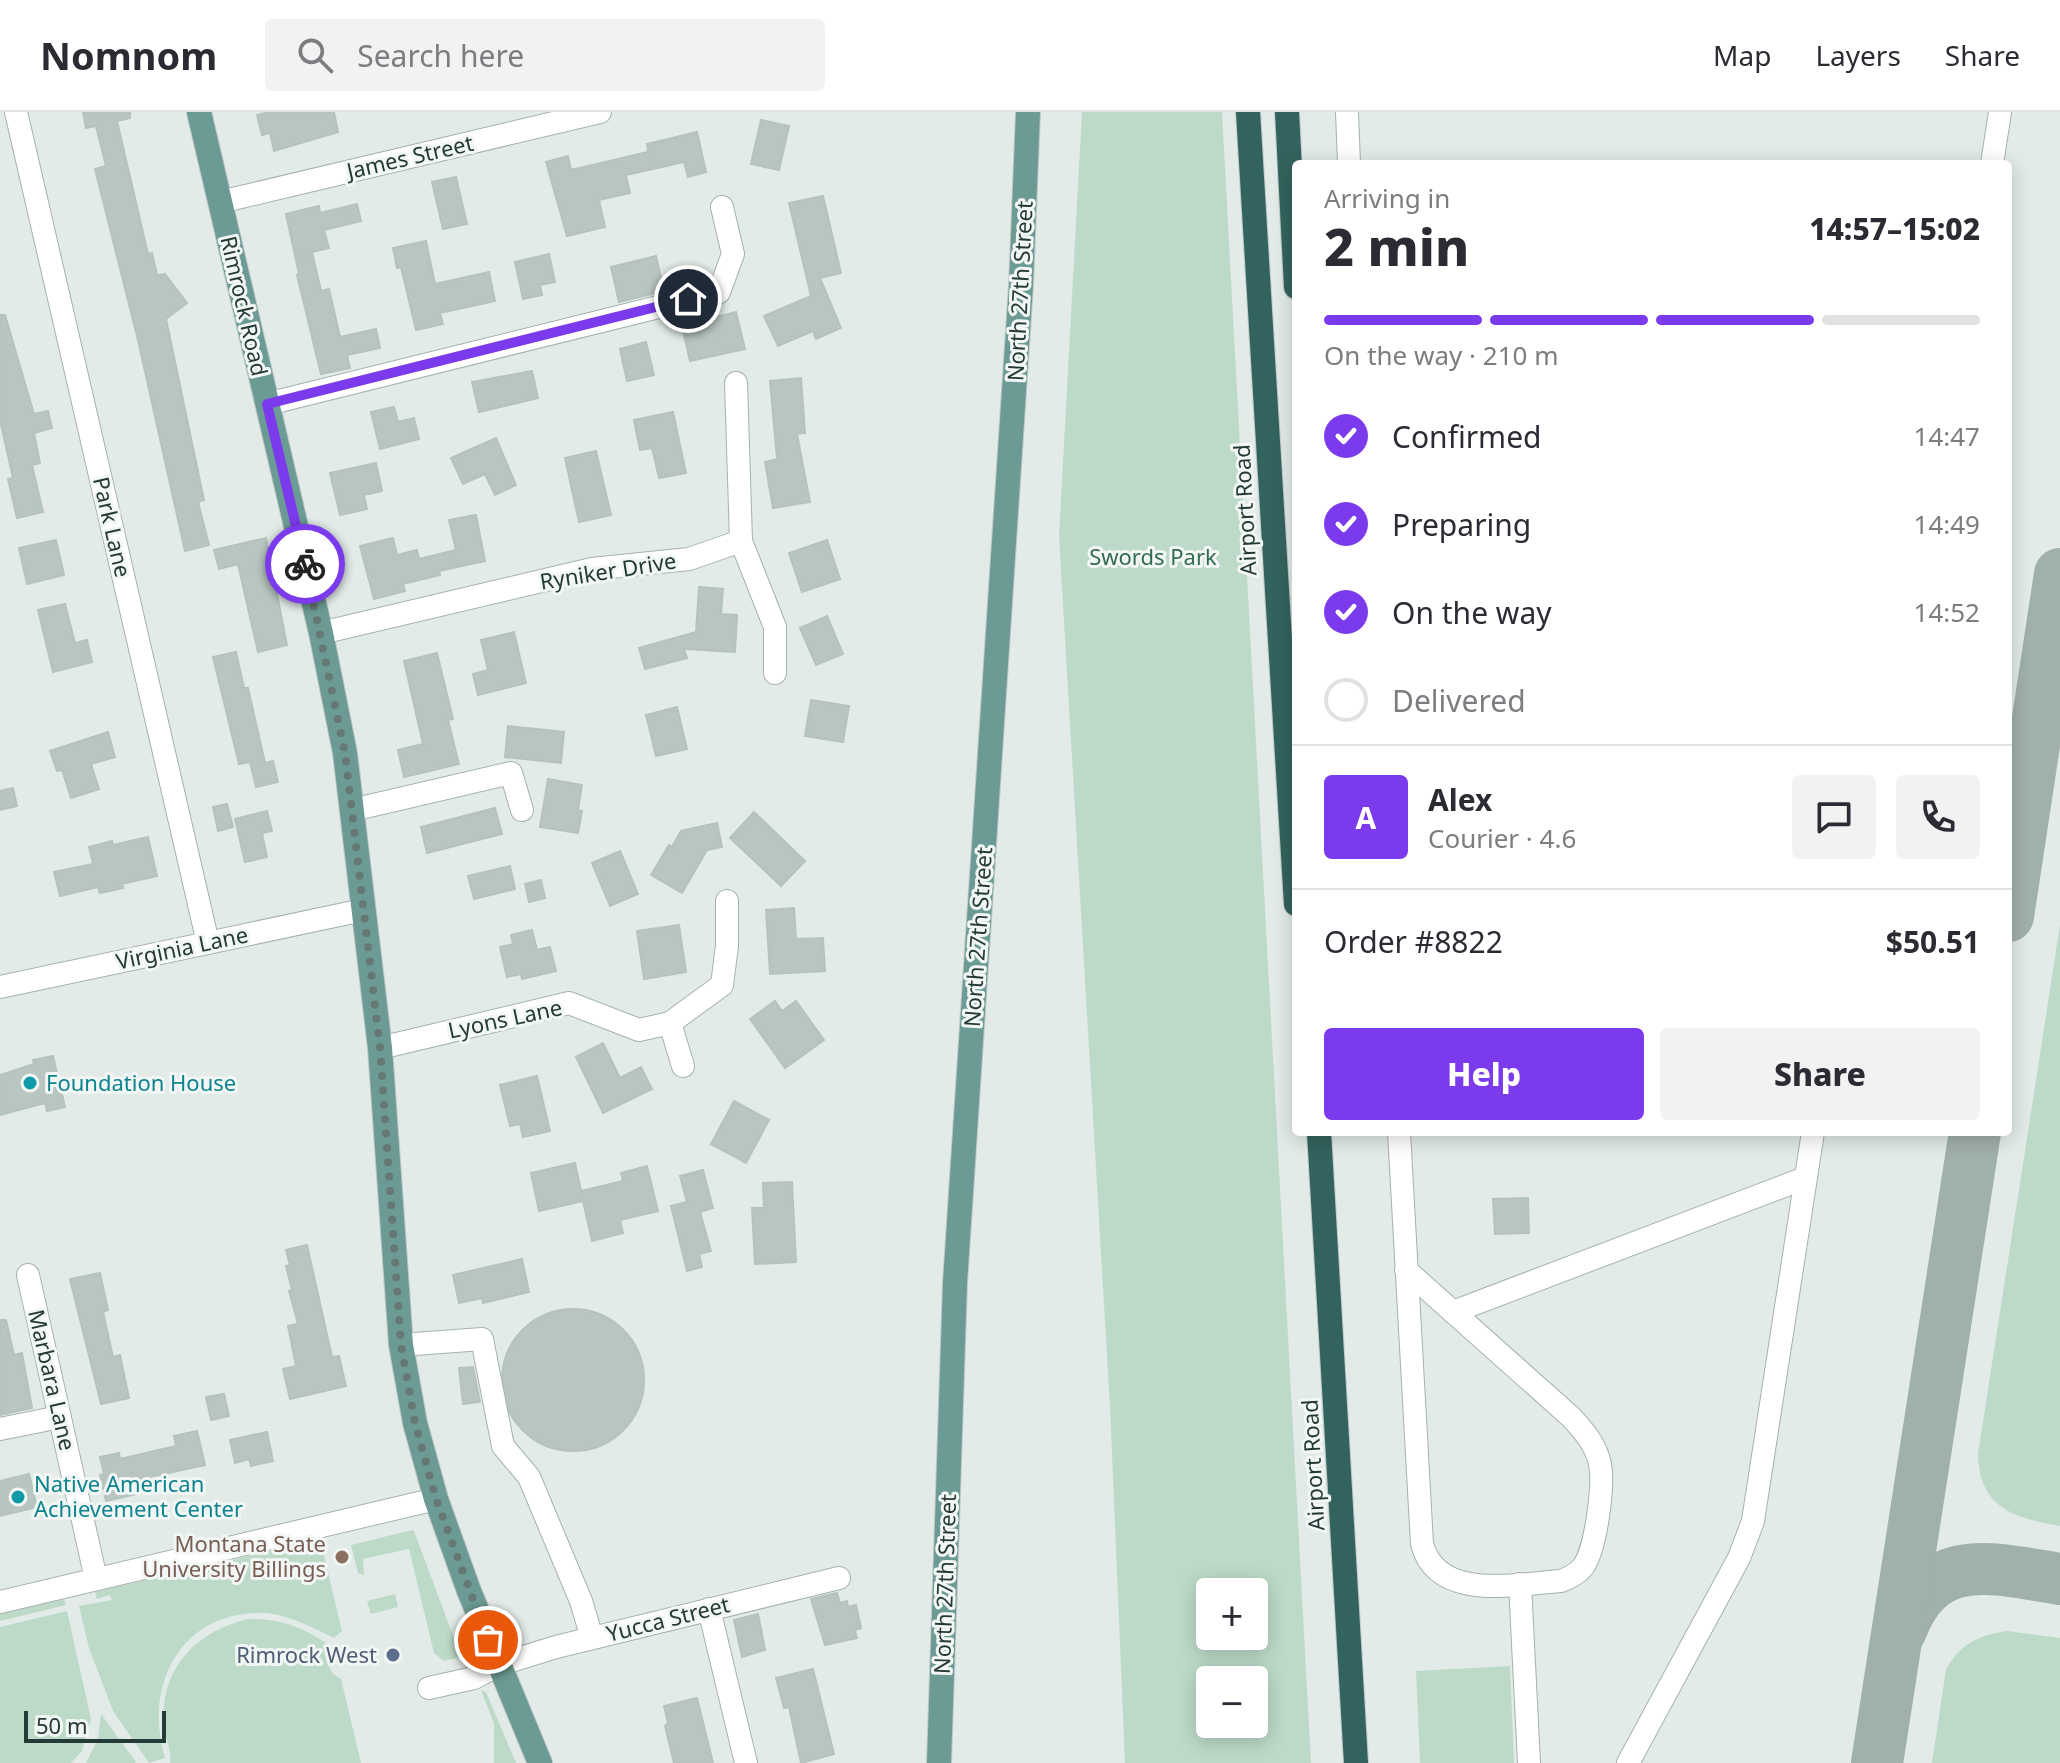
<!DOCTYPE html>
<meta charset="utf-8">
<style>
body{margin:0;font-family:"Noto Sans",sans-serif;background:#f2f2f3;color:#2b2b33;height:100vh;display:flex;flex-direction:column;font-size:30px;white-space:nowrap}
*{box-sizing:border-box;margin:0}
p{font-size:26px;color:#7c7c81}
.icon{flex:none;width:44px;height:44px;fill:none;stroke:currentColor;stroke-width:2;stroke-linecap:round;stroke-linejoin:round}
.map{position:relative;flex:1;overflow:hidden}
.sheet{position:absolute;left:1292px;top:48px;width:720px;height:976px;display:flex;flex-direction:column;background:#fff;border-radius:8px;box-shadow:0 4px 20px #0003}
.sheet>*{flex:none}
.buttons{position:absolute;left:1196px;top:1466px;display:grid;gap:16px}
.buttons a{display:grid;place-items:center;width:72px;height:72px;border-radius:8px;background:#fff;box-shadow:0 4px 20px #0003;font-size:40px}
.scale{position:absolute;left:24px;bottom:20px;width:142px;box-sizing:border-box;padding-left:8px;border:4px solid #243a36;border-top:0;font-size:22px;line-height:28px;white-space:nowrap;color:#243a36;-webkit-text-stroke:6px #f2f7f5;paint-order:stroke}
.pin{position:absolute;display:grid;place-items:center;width:68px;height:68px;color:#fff;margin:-34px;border:4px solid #fff;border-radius:50%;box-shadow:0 2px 8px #0007}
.courier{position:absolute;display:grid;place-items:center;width:80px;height:80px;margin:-40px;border:6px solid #7c3aed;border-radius:50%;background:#fff;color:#222;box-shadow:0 2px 10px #0007}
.headline em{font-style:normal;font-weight:800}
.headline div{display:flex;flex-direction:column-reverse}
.headline{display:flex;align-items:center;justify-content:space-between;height:136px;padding:0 32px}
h1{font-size:52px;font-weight:800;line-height:60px}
.bar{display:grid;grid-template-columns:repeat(4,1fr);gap:12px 8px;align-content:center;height:96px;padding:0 32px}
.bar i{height:10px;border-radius:6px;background:#e1e1e2}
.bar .on{background:#7c3aed}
.bar p{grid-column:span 4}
.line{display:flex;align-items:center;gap:20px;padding:0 32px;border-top:2px solid #e1e1e2}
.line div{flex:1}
.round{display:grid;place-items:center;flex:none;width:84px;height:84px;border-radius:8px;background:#f2f2f3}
ol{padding:0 32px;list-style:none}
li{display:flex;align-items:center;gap:24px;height:88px}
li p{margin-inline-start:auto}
li .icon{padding:8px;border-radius:50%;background:#7c3aed;color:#fff;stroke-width:4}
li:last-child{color:#7c7c81}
li i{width:44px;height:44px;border:4px solid #e1e1e2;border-radius:50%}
.action{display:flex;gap:16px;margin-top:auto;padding:16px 32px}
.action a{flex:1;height:92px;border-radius:8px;background:#7c3aed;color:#fff;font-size:32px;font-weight:800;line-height:92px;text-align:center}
.action a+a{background:#f2f2f3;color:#2b2b33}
header{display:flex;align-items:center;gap:48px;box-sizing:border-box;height:112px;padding:0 40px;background:#fff;border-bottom:2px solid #e1e1e2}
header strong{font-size:38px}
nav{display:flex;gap:44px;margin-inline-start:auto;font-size:28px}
.search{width:560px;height:72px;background:#f2f2f3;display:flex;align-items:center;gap:20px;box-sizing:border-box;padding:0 28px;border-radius:8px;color:#7c7c81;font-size:30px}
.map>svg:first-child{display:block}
.green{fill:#bddac8;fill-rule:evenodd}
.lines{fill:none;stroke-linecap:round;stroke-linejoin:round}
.taxiway{stroke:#a0b0ac;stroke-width:52}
.building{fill:#b8c5c1;stroke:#b5c3bf;stroke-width:2}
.minor-casing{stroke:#a5b2af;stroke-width:24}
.major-casing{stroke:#c2c8c7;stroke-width:26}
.highway-casing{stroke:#c2c8c7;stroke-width:26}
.minor{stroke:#fff;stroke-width:22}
.major{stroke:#6b9b94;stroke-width:24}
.highway{stroke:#33635e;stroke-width:24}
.done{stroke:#667874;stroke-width:8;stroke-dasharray:0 14.4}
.route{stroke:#7c3aed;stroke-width:10}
.culture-dot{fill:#0f9aa8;stroke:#f2f7f5;stroke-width:3}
.education-dot{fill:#8d6e63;stroke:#f2f7f5;stroke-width:3}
.service-dot{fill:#5c6f8a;stroke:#f2f7f5;stroke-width:3}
.labels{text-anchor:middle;stroke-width:6;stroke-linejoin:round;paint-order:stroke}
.street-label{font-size:22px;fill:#243a36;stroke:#f2f7f5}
.park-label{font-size:22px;fill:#326c4f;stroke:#f2f7f5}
.culture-label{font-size:22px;fill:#0d838f;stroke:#f2f7f5;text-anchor:start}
.education-label{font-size:22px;fill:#785e54;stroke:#f2f7f5;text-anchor:end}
.service-label{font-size:22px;fill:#4e5e75;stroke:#f2f7f5;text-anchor:end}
</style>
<header>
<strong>Nomnom</strong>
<div class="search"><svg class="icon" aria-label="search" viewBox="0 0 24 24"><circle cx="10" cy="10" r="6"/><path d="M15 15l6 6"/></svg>Search here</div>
<nav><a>Map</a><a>Layers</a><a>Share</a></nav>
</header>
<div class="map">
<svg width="2060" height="1651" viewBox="0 0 2060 1651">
<rect width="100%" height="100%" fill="#e2ebe8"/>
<g class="green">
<path d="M1082,0H1222L1311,1651H1125L1110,1295L1059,424ZM1210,1480H1254V1524H1210ZM1210,1568H1254V1612H1210Z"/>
<path d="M2060,813V1414C2014,1406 1979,1396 1978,1342Z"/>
<polygon points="412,1418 414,1419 461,1545 444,1549 434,1541 409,1437 363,1447 364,1463 358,1461 351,1433"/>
<path d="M313,1429L321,1431L342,1519L334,1526C314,1516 286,1502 265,1501C181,1498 143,1573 165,1646L149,1651L113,1599L89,1536L79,1494L112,1488L109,1483L97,1487L95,1480Z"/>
<polygon points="395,1482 398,1495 371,1502 367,1489"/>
<polygon points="64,1487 66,1493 0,1509 0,1502"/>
<polygon points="67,1499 91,1607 82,1639 71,1651 0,1651 0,1515"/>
<path d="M248,1507C285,1507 305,1516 336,1538L329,1555L333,1562L341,1567L361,1651H170C172,1639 165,1627 164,1614C159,1557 195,1520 248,1507Z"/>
<path d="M2007,1519L2060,1526V1651H1932L1946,1558C1959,1532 1979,1523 2007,1519Z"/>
<polygon points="1510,1554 1514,1651 1420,1651 1416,1559"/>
<polygon points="481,1578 486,1580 516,1651 494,1651 494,1612"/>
<polygon points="101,1602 136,1650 135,1651 86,1651 98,1627"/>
</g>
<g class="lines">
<g class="taxiway">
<polyline points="2008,804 2060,462"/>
<path d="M1901,1518C1932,1437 1992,1456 2060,1467"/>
<polyline points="1877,1651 1975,1020"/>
</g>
</g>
<g class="building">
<polygon points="83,0 130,0 130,6 117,9 148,142 152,141 157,163 165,162 187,191 166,207 204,388 198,390 209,433 185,439 138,228 95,57 106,54 96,14 86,16"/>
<polygon points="269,0 334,0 338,20 274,39 270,21 262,23 257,3"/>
<polygon points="761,8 789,14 779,58 751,52"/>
<polygon points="697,20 706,60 688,65 684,50 626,63 630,81 599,88 605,115 567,124 546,50 568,44 571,58 648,40 647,32"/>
<polygon points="456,65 467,112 443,117 432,70"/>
<polygon points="823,84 841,161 820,166 841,216 816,227 813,219 778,234 764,204 811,184 789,91"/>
<polygon points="357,92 361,109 324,118 329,136 312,140 321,179 329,177 340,225 376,217 380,236 347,243 350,256 321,262 297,163 299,162 286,102 319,94 320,101"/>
<polygon points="426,129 435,172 489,160 495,189 440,201 443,212 416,218 401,155 397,156 393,136"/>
<polygon points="549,142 555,170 540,173 542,183 523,187 515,150"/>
<polygon points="656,144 664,179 619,190 611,155"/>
<polygon points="736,200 745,237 690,249 682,214"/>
<polygon points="0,203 5,203 34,302 48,299 52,316 34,321 40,351 32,353 43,400 17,406 8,367 13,366 0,308"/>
<polygon points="646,230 654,263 627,269 620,237"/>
<polygon points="532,259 538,286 479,300 472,270"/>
<polygon points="801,266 805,321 797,322 810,390 773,396 765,350 777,347 770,269"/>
<polygon points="394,295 398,310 414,306 419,327 380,337 371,300"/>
<polygon points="673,300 686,361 659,366 652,336 640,338 634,308"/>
<polygon points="496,326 516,373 495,383 485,362 463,372 451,346"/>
<polygon points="596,339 611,403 579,410 565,346"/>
<polygon points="376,351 382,379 364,383 367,397 340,403 330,361"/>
<polygon points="476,403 485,449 439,459 440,463 403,472 405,479 374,487 360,434 393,426 397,443 417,438 419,447 456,438 449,408"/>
<polygon points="266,426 287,533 258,540 238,452 219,457 214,438"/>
<polygon points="56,428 64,463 27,472 19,436"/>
<polygon points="827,428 840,467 802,480 789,441"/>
<polygon points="699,475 723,477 721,502 737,503 735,540 684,537 687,546 645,557 639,536 696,520"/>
<polygon points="65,492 75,531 87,528 92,550 53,560 38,498"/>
<polygon points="827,504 843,542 816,553 800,516"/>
<polygon points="514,520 526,571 478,583 473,562 488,558 481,528"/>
<polygon points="236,540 244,576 248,576 265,651 273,649 278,670 256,675 250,650 239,652 213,545"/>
<polygon points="437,541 453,607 448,608 459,652 404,665 398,638 423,632 404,549"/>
<polygon points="811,588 849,594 843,630 805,624"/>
<polygon points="677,595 687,637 656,644 646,603"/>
<polygon points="508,614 564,620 561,651 505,645"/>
<polygon points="108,620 115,645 91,652 99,677 71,686 62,658 57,659 50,639"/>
<polygon points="548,667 582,673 578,698 582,699 578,721 540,715"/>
<polygon points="13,676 17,694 0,698 0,679"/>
<polygon points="227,692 233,715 218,719 213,695"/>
<polygon points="495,696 502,722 427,741 421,715"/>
<polygon points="267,699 272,719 262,721 267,745 245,750 235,707"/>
<polygon points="754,700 805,749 781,774 730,726"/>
<polygon points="717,711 722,735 707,738 682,781 651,763 669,733 672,735 681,719"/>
<polygon points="148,725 157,764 122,772 123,776 100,781 98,775 60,784 54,760 93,752 89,735 112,729 113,733"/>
<polygon points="620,739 638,782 610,794 592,751"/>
<polygon points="510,754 515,777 474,787 468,764"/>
<polygon points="541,768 545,786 529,790 525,772"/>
<polygon points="794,796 796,827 823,826 825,859 770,862 766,798"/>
<polygon points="679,813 686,860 644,867 637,819"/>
<polygon points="532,818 537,838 550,835 556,859 522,867 521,862 507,865 500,835 513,832 511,823"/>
<polygon points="775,889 782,899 796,889 824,928 785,956 750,907"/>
<polygon points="603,931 620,966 641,955 652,977 603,1001 576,945"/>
<polygon points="53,944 65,995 47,999 45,991 0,1003 0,963 34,952 33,948"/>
<polygon points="537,964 550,1019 523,1025 520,1012 510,1014 500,973"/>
<polygon points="734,989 769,1008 746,1051 711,1032"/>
<polygon points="575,1051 581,1079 623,1069 621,1061 647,1054 658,1099 620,1108 623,1121 592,1129 583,1089 539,1099 531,1061"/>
<polygon points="703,1058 713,1096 700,1100 711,1139 699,1142 702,1155 687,1159 671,1094 687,1090 680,1064"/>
<polygon points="792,1070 796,1150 755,1152 752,1096 764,1096 763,1071"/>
<polygon points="1528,1086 1529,1121 1495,1122 1493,1087"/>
<polygon points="307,1133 332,1245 339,1244 346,1274 290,1287 283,1257 296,1254 288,1214 298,1212 289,1179 292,1178 286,1154 290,1153 286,1138"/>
<polygon points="522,1147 529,1180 483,1191 482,1186 459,1191 453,1163"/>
<polygon points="100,1161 108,1198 103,1200 113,1245 120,1243 129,1286 101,1292 70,1167"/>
<circle cx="573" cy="1268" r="71"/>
<polygon points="0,1208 6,1208 14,1243 22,1241 32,1296 0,1303"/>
<polygon points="473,1255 480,1290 463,1292 459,1256"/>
<polygon points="224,1282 229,1304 211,1308 206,1285"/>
<polygon points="197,1319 205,1353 155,1364 158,1377 106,1389 100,1363 104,1362 100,1345 119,1341 120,1347 176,1334 174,1324"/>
<polygon points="267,1320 273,1349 251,1354 249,1347 235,1351 230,1328"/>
<polygon points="29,1362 37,1395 0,1404 0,1369"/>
<polygon points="837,1481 840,1491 847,1489 848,1495 856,1493 861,1516 855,1518 857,1526 825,1533 811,1487"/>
<polygon points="758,1502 765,1538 742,1545 734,1508"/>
<polygon points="813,1557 834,1642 801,1651 789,1595 784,1596 776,1566"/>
<polygon points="697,1586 713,1651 674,1651 665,1614 668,1611 664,1594"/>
</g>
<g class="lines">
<defs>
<g id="minor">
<polyline points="16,0 208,831"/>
<polyline points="1347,0 1349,52"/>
<polyline points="1992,52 2000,0"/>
<polyline points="220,90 600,0"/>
<polyline points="267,292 719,180 733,142 722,95"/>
<polyline points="741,429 775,515 775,561"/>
<polyline points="321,521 592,457 689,447 741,429 736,271"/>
<polyline points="352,698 511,661 522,698"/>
<polyline points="0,875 363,798"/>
<polyline points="670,911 683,954"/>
<polyline points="380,936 569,891 639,918 670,911 722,873 727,834 727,789"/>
<path d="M1399,1020L1422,1432C1437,1490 1516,1472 1561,1469C1569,1466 1576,1463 1582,1456C1596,1440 1604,1373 1600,1352C1596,1333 1584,1319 1571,1305L1406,1158"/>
<polyline points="28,1163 96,1467"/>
<polyline points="1453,1200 1805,1066"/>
<polyline points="401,1233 482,1227 503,1334 529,1365 581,1489 592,1526"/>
<polyline points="0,1317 60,1305"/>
<polyline points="1520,1472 1529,1651"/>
<polyline points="0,1490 436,1387"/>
<polyline points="709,1497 746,1651"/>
<polyline points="429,1576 474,1566 498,1553 556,1535 839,1466"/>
<polyline points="1628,1651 1739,1446 1753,1409 1813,1020"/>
</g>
<g id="major">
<polyline points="199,0 321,521 345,641 380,936 401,1233 415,1311 436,1387 469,1479 540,1651"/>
<polyline points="939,1651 955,1171 1021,173 1028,0"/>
</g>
<g id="highway">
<polyline points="1248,0 1296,792"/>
<polyline points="1287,0 1296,175"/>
<polyline points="1319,1020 1356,1651"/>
</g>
</defs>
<use href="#minor" class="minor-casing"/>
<use href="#major" class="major-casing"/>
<use href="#highway" class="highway-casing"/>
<use href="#minor" class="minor"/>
<use href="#major" class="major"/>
<use href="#highway" class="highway"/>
</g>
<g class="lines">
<polyline class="done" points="305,452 345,641 380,936 401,1233 415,1311 436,1387 488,1528"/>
<polyline class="route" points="305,452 267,292 688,187"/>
</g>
<g class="culture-dot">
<circle cx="30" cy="971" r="8"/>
<circle cx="18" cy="1385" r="8"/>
</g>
<circle class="education-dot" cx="342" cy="1445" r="8"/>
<circle class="service-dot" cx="393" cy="1543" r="8"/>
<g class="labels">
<g class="street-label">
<text transform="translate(410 45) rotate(-13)" y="8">James Street</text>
<text transform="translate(1020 179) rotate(-87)" y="8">North 27th Street</text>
<text transform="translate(244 194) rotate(77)" y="8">Rimrock Road</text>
<text transform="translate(1245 398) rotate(-93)" y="8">Airport Road</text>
<text transform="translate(112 415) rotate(77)" y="8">Park Lane</text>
<text transform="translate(608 459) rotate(-9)" y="8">Ryniker Drive</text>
<text transform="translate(978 825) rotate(-86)" y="8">North 27th Street</text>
<text transform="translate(182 836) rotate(-12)" y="8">Virginia Lane</text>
<text transform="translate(505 907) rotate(-12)" y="8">Lyons Lane</text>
<text transform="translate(52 1268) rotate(77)" y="8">Marbara Lane</text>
<text transform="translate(1313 1353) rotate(-93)" y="8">Airport Road</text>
<text transform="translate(945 1472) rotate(-88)" y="8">North 27th Street</text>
<text transform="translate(668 1507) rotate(-14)" y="8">Yucca Street</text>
</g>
<g class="park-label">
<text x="1153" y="453">Swords Park</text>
</g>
<g class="culture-label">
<text x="46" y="979">Foundation House</text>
<text x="34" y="1380">Native American<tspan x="34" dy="25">Achievement Center</tspan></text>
</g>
<g class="education-label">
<text x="326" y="1440">Montana State<tspan x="326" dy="25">University Billings</tspan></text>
</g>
<g class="service-label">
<text x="377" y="1551">Rimrock West</text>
</g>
</g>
</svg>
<div class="buttons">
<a>+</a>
<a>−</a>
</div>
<div class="scale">50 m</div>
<div class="pin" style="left:488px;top:1528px;background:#ea580c"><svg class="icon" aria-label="bag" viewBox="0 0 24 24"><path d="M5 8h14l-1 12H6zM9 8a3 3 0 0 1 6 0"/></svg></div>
<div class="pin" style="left:688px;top:187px;background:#1f2937"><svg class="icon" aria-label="home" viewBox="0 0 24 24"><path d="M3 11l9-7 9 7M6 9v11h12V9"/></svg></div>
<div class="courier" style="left:305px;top:452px"><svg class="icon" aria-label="bike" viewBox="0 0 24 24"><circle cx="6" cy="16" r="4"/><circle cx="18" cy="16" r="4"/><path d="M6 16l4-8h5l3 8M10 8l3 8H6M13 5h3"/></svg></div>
<section class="sheet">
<div class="headline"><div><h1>2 min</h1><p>Arriving in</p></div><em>14:57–15:02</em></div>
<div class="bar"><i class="on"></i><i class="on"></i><i class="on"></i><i></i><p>On the way · 210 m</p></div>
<ol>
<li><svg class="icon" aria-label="check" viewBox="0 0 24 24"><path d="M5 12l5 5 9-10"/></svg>Confirmed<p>14:47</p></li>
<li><svg class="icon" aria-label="check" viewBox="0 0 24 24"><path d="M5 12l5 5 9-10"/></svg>Preparing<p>14:49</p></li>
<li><svg class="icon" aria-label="check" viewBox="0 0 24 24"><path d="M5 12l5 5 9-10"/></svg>On the way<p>14:52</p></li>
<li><i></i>Delivered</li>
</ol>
<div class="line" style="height:144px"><b class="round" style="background:#7c3aed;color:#fff">A</b><div><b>Alex</b><p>Courier · 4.6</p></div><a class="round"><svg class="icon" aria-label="chat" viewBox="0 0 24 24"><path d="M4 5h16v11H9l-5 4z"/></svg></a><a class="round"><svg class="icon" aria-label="phone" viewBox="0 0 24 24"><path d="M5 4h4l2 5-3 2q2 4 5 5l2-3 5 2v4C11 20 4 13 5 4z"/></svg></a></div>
<div class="line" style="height:104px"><div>Order #8822</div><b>$50.51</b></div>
<div class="action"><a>Help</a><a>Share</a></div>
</section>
</div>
